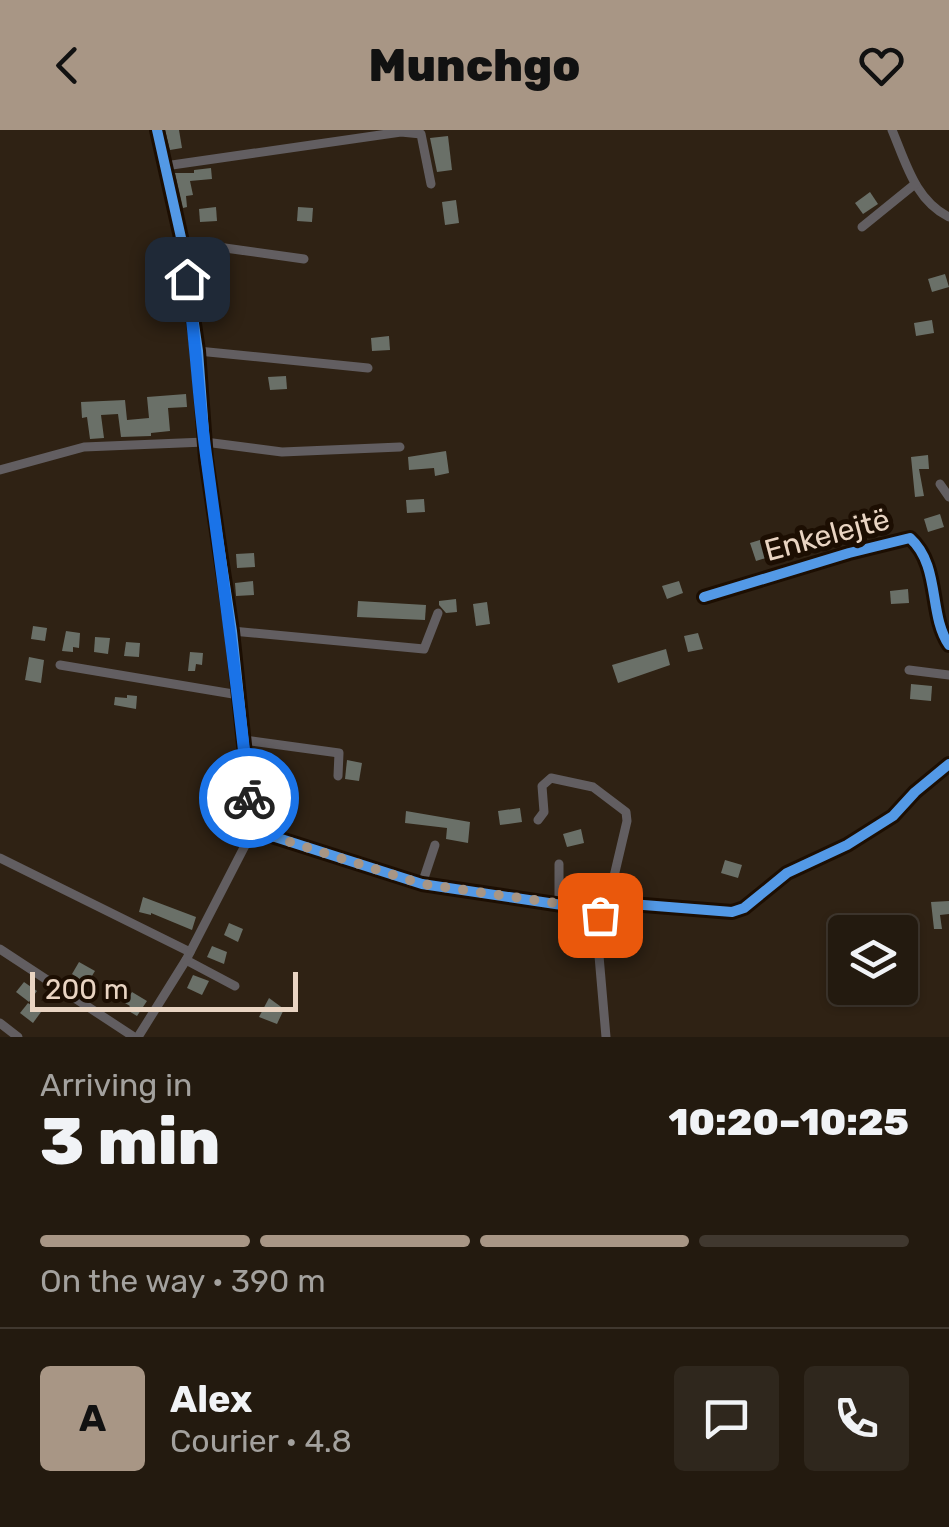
<!DOCTYPE html>
<meta charset="utf-8">
<style>
body{margin:0;font-family:Rubik,sans-serif;background:#2f271d;color:#f1f3f6;height:100vh;display:flex;flex-direction:column;font-size:38px;white-space:nowrap}
*{box-sizing:border-box;margin:0}
p{font-size:32px;color:#a3a19e}
.icon{flex:none;width:55px;height:55px;fill:none;stroke:currentColor;stroke-width:2;stroke-linecap:round;stroke-linejoin:round}
.map{position:relative;height:907px;overflow:hidden}
.drawer{display:flex;flex-direction:column;background:#231a0f;flex:1}
.drawer>*{flex:none}
.buttons{position:absolute;left:828px;top:785px;display:grid;gap:20px}
.buttons a{display:grid;place-items:center;width:90px;height:90px;border-radius:10px;background:#231a0f;box-shadow:0 2px 8px #0004,0 0 0 2px #40382f;font-size:50px}
.scale{position:absolute;left:30px;bottom:25px;width:268px;box-sizing:border-box;padding-left:10px;border:5px solid #e9d4c2;border-top:0;font-size:28px;line-height:35px;white-space:nowrap;color:#e9d4c2;-webkit-text-stroke:8px #1c0e02;paint-order:stroke}
.pin{position:absolute;display:grid;place-items:center;width:85px;height:85px;color:#fff;margin:-42px;border-radius:20px;box-shadow:0 5px 15px #0006}
.courier{position:absolute;display:grid;place-items:center;width:100px;height:100px;margin:-50px;border:8px solid #1a73e8;border-radius:50%;background:#fff;color:#222;box-shadow:0 2px 12px #0007}
.head em{font-style:normal;font-weight:800}
.head div{display:flex;flex-direction:column-reverse}
.head{display:flex;align-items:center;justify-content:space-between;height:170px;padding:0 40px}
h1{font-size:65px;font-weight:800;line-height:75px}
.bar{display:grid;grid-template-columns:repeat(4,1fr);gap:15px 10px;align-content:center;height:120px;padding:0 40px}
.bar i{height:12px;border-radius:8px;background:#40382f}
.bar .current{background:#a89685}
.bar p{grid-column:span 4}
.line{display:flex;align-items:center;gap:25px;padding:0 40px;border-top:2px solid #40382f}
.line div{flex:1}
.round{display:grid;place-items:center;flex:none;width:105px;height:105px;border-radius:10px;background:#2f271d}
header{display:flex;justify-content:space-between;align-items:center;height:130px;padding:0 40px;background:#a89685;color:#111;font-size:45px;font-weight:800}
.map>svg:first-child{display:block}
.building{fill:#6a7068}
.lines{fill:none;stroke-linecap:round;stroke-linejoin:round}
.minor{stroke:#625e61;stroke-width:9}
.cycleway-casing{stroke:#1c0e02;stroke-width:16}
.cycleway{stroke:#5399e6;stroke-width:10}
.done{stroke:#a89685;stroke-width:10;stroke-dasharray:0 18}
.route{stroke:#1a73e8;stroke-width:12}
.labels{text-anchor:middle;stroke-width:10;stroke-linejoin:round;paint-order:stroke}
.street-label{font-size:30px;fill:#e9d4c2;stroke:#1c0e02}
</style>
<header><svg class="icon" aria-label="back" viewBox="0 0 24 24"><path d="M15 5l-7 7 7 7"/></svg>Munchgo<svg class="icon" aria-label="heart" viewBox="0 0 24 24"><path d="M12 20l-8-8c-3-5 5-10 8-4 3-6 11-1 8 4z"/></svg></header>
<div class="map">
<svg width="949" height="907" viewBox="0 0 949 907">
<rect width="100%" height="100%" fill="#2f2214"/>
<g class="building">
<polygon points="165,0 179,0 182,18 170,20"/>
<polygon points="448,6 452,40 437,42 430,8"/>
<polygon points="211,38 212,49 190,51 193,65 186,66 187,77 183,78 175,43 194,43 194,40"/>
<polygon points="870,62 878,74 863,84 855,73"/>
<polygon points="456,70 459,93 445,95 442,72"/>
<polygon points="216,77 217,91 200,92 199,79"/>
<polygon points="298,77 313,78 312,92 297,91"/>
<polygon points="945,144 949,157 932,162 928,149"/>
<polygon points="932,190 934,203 916,206 914,193"/>
<polygon points="389,206 390,220 372,221 371,208"/>
<polygon points="286,246 287,259 270,260 268,247"/>
<polygon points="186,264 187,277 168,278 170,301 151,303 151,306 121,307 118,284 101,285 104,308 90,309 87,287 82,288 81,272 125,270 127,290 149,288 147,267"/>
<polygon points="446,321 449,343 435,346 434,338 409,340 408,327"/>
<polygon points="928,325 929,339 919,339 924,366 915,367 911,327"/>
<polygon points="424,369 425,382 407,383 406,370"/>
<polygon points="940,384 944,397 928,402 924,389"/>
<polygon points="888,390 889,403 872,404 871,391"/>
<polygon points="766,408 772,426 756,431 750,413"/>
<polygon points="254,423 255,437 237,438 236,424"/>
<polygon points="253,451 254,465 236,466 235,453"/>
<polygon points="679,451 683,463 667,469 662,456"/>
<polygon points="908,459 909,473 891,474 890,461"/>
<polygon points="456,469 457,482 446,483 439,475 439,471"/>
<polygon points="358,471 426,475 425,490 357,487"/>
<polygon points="487,472 490,494 476,496 473,474"/>
<polygon points="33,496 47,498 45,511 31,509"/>
<polygon points="66,501 80,503 79,518 73,517 73,522 62,521"/>
<polygon points="698,503 703,519 688,522 684,506"/>
<polygon points="95,507 110,508 108,524 94,522"/>
<polygon points="126,512 140,513 139,527 124,526"/>
<polygon points="666,519 670,535 618,553 612,535"/>
<polygon points="190,522 203,523 202,535 196,534 195,541 188,541"/>
<polygon points="29,527 44,530 41,553 25,550"/>
<polygon points="911,554 932,556 931,571 910,569"/>
<polygon points="127,565 137,566 136,579 114,575 115,567 127,568"/>
<polygon points="347,630 362,633 359,651 345,649"/>
<polygon points="258,650 276,652 276,664 258,662"/>
<polygon points="520,678 522,692 500,695 498,681"/>
<polygon points="406,681 470,692 468,713 446,709 447,698 405,693"/>
<polygon points="581,699 584,713 567,717 563,704"/>
<polygon points="725,730 742,735 738,748 721,743"/>
<polygon points="143,767 196,787 192,800 151,783 151,785 139,782"/>
<polygon points="949,771 949,784 940,785 942,799 934,799 931,772"/>
<polygon points="229,793 243,799 238,812 224,805"/>
<polygon points="212,816 227,822 224,834 207,827"/>
<polygon points="79,832 95,841 87,854 72,844"/>
<polygon points="193,845 209,851 202,865 187,858"/>
<polygon points="24,852 37,861 29,872 16,862"/>
<polygon points="132,862 147,871 137,886 127,880 130,876 125,873"/>
<polygon points="269,868 284,879 277,894 259,887"/>
<polygon points="28,873 41,882 33,893 20,883"/>
</g>
<g class="lines">
<g class="minor">
<polyline points="157,0 182,112 198,221 206,329 232,501 253,700"/>
<path d="M892,0C906,33 915,70 949,87"/>
<polyline points="165,36 401,2 421,4 431,54"/>
<polyline points="862,97 915,54"/>
<polyline points="182,112 304,129"/>
<polyline points="198,221 368,238"/>
<polyline points="0,340 84,317 205,312 282,322 400,317"/>
<polyline points="940,354 949,367"/>
<path d="M704,467L849,423L910,408C941,436 928,484 949,515"/>
<polyline points="232,501 424,519 438,483"/>
<polyline points="60,535 239,565"/>
<polyline points="909,540 949,545"/>
<polyline points="244,610 339,623 338,646"/>
<polyline points="538,690 544,682 542,656 551,648 593,657 626,682 627,691 607,776 596,791 606,907"/>
<polyline points="253,700 422,754 582,778 631,774 732,782 744,778 787,743 847,715 893,686 915,662 949,634"/>
<polyline points="0,728 190,822"/>
<polyline points="422,754 435,715"/>
<polyline points="559,774 559,734"/>
<polyline points="0,819 134,907"/>
<polyline points="186,830 235,856"/>
<polyline points="0,893 18,907"/>
<polyline points="138,907 186,830 253,700"/>
</g>
<defs>
<g id="cycleway">
<polyline points="157,0 182,112 198,221 206,329 232,501 253,700 422,754 582,778 631,774 732,782 744,778 787,743 847,715 893,686 915,662 949,634"/>
<path d="M704,467L849,423L910,408C941,436 928,484 949,515"/>
</g>
</defs>
<use href="#cycleway" class="cycleway-casing"/>
<use href="#cycleway" class="cycleway"/>
</g>
<g class="lines">
<polyline class="done" points="249,668 252,700 422,754 590,778 596,791 600,785"/>
<path class="route" d="M187,149C196,210 198,271 207,332C222,444 238,555 249,668"/>
</g>
<g class="labels">
<g class="street-label">
<text transform="translate(827 405) rotate(-15)" y="10">Enkelejtë</text>
</g>
</g>
</svg>
<div class="buttons">
<a><svg class="icon" aria-label="layers" viewBox="0 0 24 24"><path d="M12 4l9 5-9 5-9-5zM3 14l9 5 9-5"/></svg></a>
</div>
<div class="scale">200 m</div>
<div class="pin" style="left:600px;top:785px;background:#ea580c"><svg class="icon" aria-label="bag" viewBox="0 0 24 24"><path d="M5 8h14l-1 12H6zM9 8a3 3 0 0 1 6 0"/></svg></div>
<div class="pin" style="left:187px;top:149px;background:#1f2937"><svg class="icon" aria-label="home" viewBox="0 0 24 24"><path d="M3 11l9-7 9 7M6 9v11h12V9"/></svg></div>
<div class="courier" style="left:249px;top:668px"><svg class="icon" aria-label="bike" viewBox="0 0 24 24"><circle cx="6" cy="16" r="4"/><circle cx="18" cy="16" r="4"/><path d="M6 16l4-8h5l3 8M10 8l3 8H6M13 5h3"/></svg></div>
</div>
<section class="drawer">
<div class="head"><div><h1>3 min</h1><p>Arriving in</p></div><em>10:20–10:25</em></div>
<div class="bar"><i class="current"></i><i class="current"></i><i class="current"></i><i></i><p>On the way · 390 m</p></div>
<div class="line" style="height:180px"><b class="round" style="background:#a89685;color:#111">A</b><div><b>Alex</b><p>Courier · 4.8</p></div><a class="round"><svg class="icon" aria-label="chat" viewBox="0 0 24 24"><path d="M4 5h16v11H9l-5 4z"/></svg></a><a class="round"><svg class="icon" aria-label="phone" viewBox="0 0 24 24"><path d="M5 4h4l2 5-3 2q2 4 5 5l2-3 5 2v4C11 20 4 13 5 4z"/></svg></a></div>
</section>
